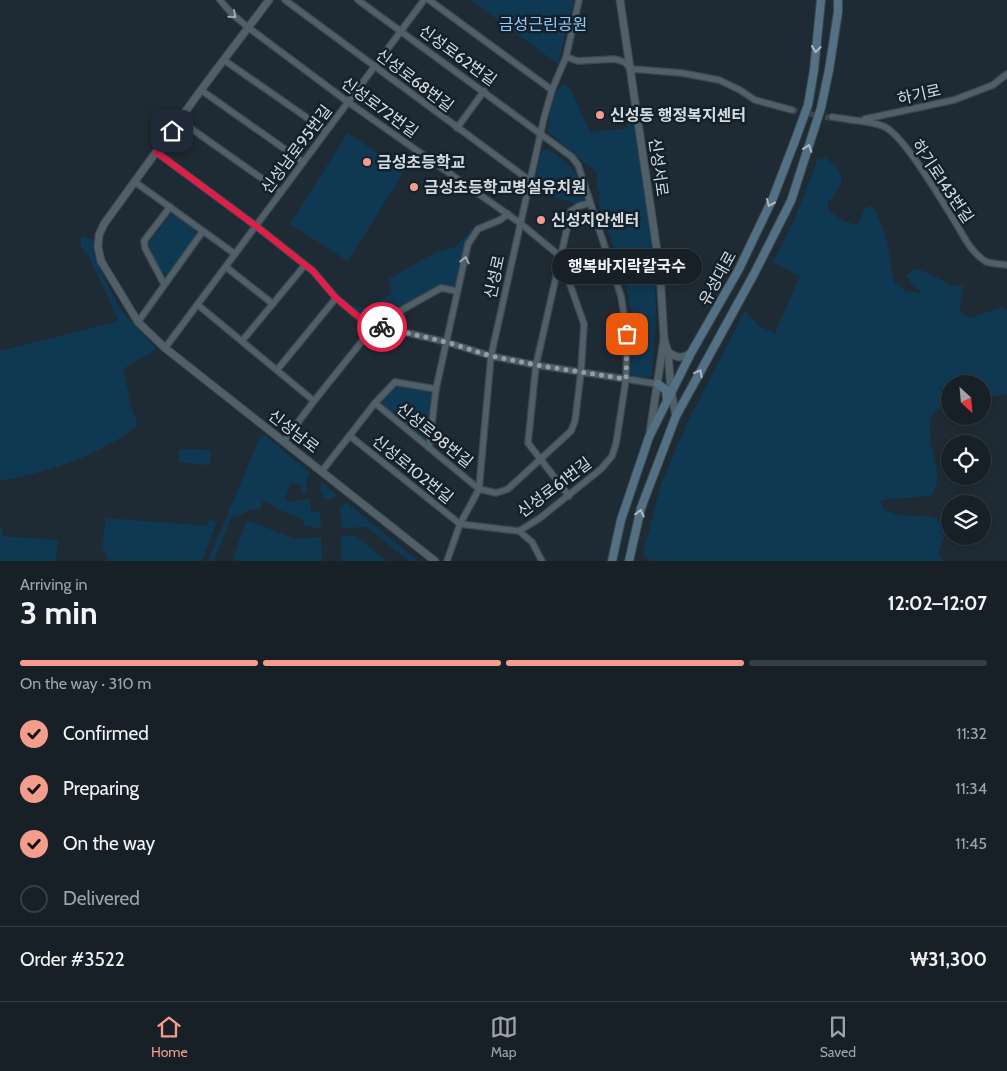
<!DOCTYPE html>
<meta charset="utf-8">
<style>
body{margin:0;font-family:Cabin,"Noto Sans KR",sans-serif;background:#242d33;color:#f1f3f6;height:100vh;display:flex;flex-direction:column;font-size:19px;white-space:nowrap}
*{box-sizing:border-box;margin:0}
p{font-size:16px;color:#9ea3a7}
.icon{flex:none;width:28px;height:28px;fill:none;stroke:currentColor;stroke-width:2;stroke-linecap:round;stroke-linejoin:round}
.map{position:relative;height:561px;overflow:hidden}
.drawer{display:flex;flex-direction:column;background:#172027;flex:1}
.drawer>*{flex:none}
.needle{width:32px;rotate:154deg}
.controls{position:absolute;left:941px;top:375px;display:grid;gap:10px}
.controls a{display:grid;place-items:center;width:50px;height:50px;border-radius:50%;background:#172027;box-shadow:0 2px 8px #0003,0 0 0 1px #363e44;font-size:25px}
.pin{position:absolute;display:grid;place-items:center;width:42px;height:42px;color:#fff;margin:-21px;border-radius:10px;box-shadow:0 2px 8px #0006}
.courier{position:absolute;display:grid;place-items:center;width:50px;height:50px;margin:-25px;border:4px solid #e11d48;border-radius:50%;background:#fff;color:#222;box-shadow:0 1px 6px #0007}
.bubble{position:absolute;height:35px;border-radius:18px;background:#172027;box-shadow:0 2px 8px #0003,0 0 0 1px #363e44;font-size:16px;font-weight:700;line-height:35px;text-align:center}
.summary em{font-style:normal;font-weight:700}
.summary div{display:flex;flex-direction:column-reverse}
.summary{display:flex;align-items:center;justify-content:space-between;height:85px;padding:0 20px}
h1{font-size:32px;font-weight:700;line-height:38px}
.bar{display:grid;grid-template-columns:repeat(4,1fr);gap:8px 5px;align-content:center;height:60px;padding:0 20px}
.bar i{height:6px;border-radius:4px;background:#363e44}
.bar .on{background:#f59d8d}
.bar p{grid-column:span 4}
.line{display:flex;align-items:center;gap:12px;padding:0 20px;border-top:1px solid #363e44}
.line div{flex:1}
ol{padding:0 20px;list-style:none}
li{display:flex;align-items:center;gap:15px;height:55px}
li p{margin-inline-start:auto}
li .icon{padding:5px;border-radius:50%;background:#f59d8d;color:#111;stroke-width:4}
li:last-child{color:#9ea3a7}
li i{width:28px;height:28px;border:2px solid #363e44;border-radius:50%}
.tab-bar{display:flex;justify-content:space-around;align-items:center;height:70px;border-top:1px solid #363e44;background:#172027;font-size:14px;color:#9ea3a7}
.tab-bar a{display:grid;justify-items:center;gap:2px}
.tab-bar .on{color:#f59d8d}
.map>svg:first-child{display:block}
.green{fill:#0f3953}
.lines{fill:none;stroke-linecap:round;stroke-linejoin:round}
.minor-tunnel{stroke:#3a454e;stroke-width:5.5;stroke-dasharray:5.5 3;stroke-linecap:butt}
.minor-casing{stroke:#3d474e;stroke-width:8}
.tertiary-casing{stroke:#3d474e;stroke-width:9}
.secondary-casing{stroke:#3d474e;stroke-width:10}
.minor{stroke:#515f69;stroke-width:5.5}
.tertiary{stroke:#515f69;stroke-width:7}
.secondary{stroke:#537085;stroke-width:8}
.oneway{stroke:#9fa9b0}
.oneway2{stroke:#adbac5}
.done{stroke:#949da4;stroke-width:5;stroke-dasharray:0 9}
.route{stroke:#e11d48;stroke-width:6}
.poi-dot{fill:#f59d8d;stroke:#15212a;stroke-width:2}
.labels{text-anchor:middle;stroke-width:5;stroke-linejoin:round;paint-order:stroke}
.park-label{font-size:16px;fill:#8dccf9;stroke:#15212a}
.street-label{font-size:16px;fill:#d3dae0;stroke:#15212a}
.poi-label{font-size:16px;font-weight:bold;fill:#d3dae0;stroke:#15212a;text-anchor:start}
</style>
<div class="map">
<svg width="1007" height="561" viewBox="0 0 1007 561">
<rect width="100%" height="100%" fill="#1f2b34"/>
<g class="green">
<polygon points="471,0 574,0 558,64"/>
<path d="M564,84L570,88L590,132L627,128L626,107L632,106L654,259L656,312L652,375L646,380L634,378L631,375L632,314L626,286L598,200L600,193L596,180L598,176L596,172L548,131C548,119 553,90 564,84Z"/>
<polygon points="348,133 404,171 348,261 290,224"/>
<polygon points="548,149 572,168 576,173 586,202 574,206 572,202 532,191 542,151"/>
<path d="M826,158C848,174 844,184 828,202L829,211L843,221L858,225L865,208L872,206C887,230 889,255 894,282L907,292L922,293L912,284L906,275L915,269L926,272L952,286L964,285L960,305V312L969,318L1003,307L1007,310V394L983,398L982,384H950V404L943,405L931,416C930,423 929,430 930,437C931,459 945,474 931,496L880,500L884,510L898,515L935,517L947,530L938,554L943,561H651L643,553L662,482L689,419L745,311L760,327L775,333L800,276L773,262L795,218L818,159Z"/>
<polygon points="173,214 195,231 196,235 167,274 164,275 159,268 148,244 170,215"/>
<polygon points="490,221 476,229 456,286 452,288 440,286 375,322 370,321 351,305 365,308 392,294 389,279 434,253 455,247 474,227"/>
<path d="M81,236L95,240L94,253L100,270L121,310L157,349L123,369L132,410L138,425C99,456 49,472 0,481V351L119,321L88,255L81,247Z"/>
<polygon points="396,385 428,390 433,396 428,437 425,439 422,439 381,406 381,401"/>
<polygon points="265,435 310,473 306,482 306,493 302,493 301,490 302,486 291,482 285,500 295,503 297,500 312,499 310,502 311,512 320,512 321,527 316,528 303,525 304,520 277,509 277,507 263,501 261,509 249,510 238,516 232,515 214,561 208,561 260,437"/>
<polygon points="181,449 209,450 210,452 210,464 208,465 179,462 179,451"/>
<polygon points="322,482 338,496 329,500 323,497 320,488"/>
<polygon points="347,503 418,561 409,561 367,527 344,528 341,526 340,507"/>
<polygon points="106,518 207,526 208,520 215,521 216,523 202,561 107,561 108,556 102,549"/>
<polygon points="248,521 297,539 321,537 322,561 238,561 233,559 245,524"/>
<polygon points="0,528 2,528 2,536 58,540 56,561 0,561"/>
<polygon points="341,536 356,536 386,561 341,561"/>
</g>
<g class="lines">
<polyline class="minor-tunnel" points="792,110 830,118 832,117"/>
<defs>
<g id="minor">
<polyline points="220,0 232,14 249,28 348,102 520,223 560,256 584,324 581,372 575,421 571,431 508,489 496,493 479,489 375,403"/>
<polyline points="285,0 529,180"/>
<polyline points="429,0 552,90"/>
<polyline points="566,57 578,61 615,59 624,62 632,69 682,73 719,80 740,90 755,100 792,110"/>
<polyline points="224,60 326,131"/>
<polyline points="201,90 303,162"/>
<polyline points="832,117 853,120"/>
<polyline points="865,119 954,100 993,85 1007,74"/>
<polyline points="179,120 281,192"/>
<path d="M851,120C862,121 874,122 885,127C906,138 943,203 957,225C964,237 972,253 985,261C990,264 1001,264 1007,265"/>
<polyline points="457,128 484,91"/>
<polyline points="156,152 256,226 313,271 336,298 366,323 446,342 491,356 536,365 658,384"/>
<polyline points="135,182 235,254"/>
<polyline points="226,267 273,304"/>
<polyline points="164,284 145,248 144,241 170,207"/>
<polyline points="198,305 314,401"/>
<polyline points="138,322 203,231"/>
<polyline points="242,341 305,265"/>
<polyline points="165,348 424,0"/>
<polyline points="277,370 336,298"/>
<polyline points="350,436 460,524 519,531 540,518 601,469 612,456 616,444 626,379 627,334 621,296 578,165 572,157 358,0"/>
<polyline points="284,441 314,401 375,325 441,288 457,291"/>
<polyline points="429,448 436,389 468,244 478,229 500,220 508,214"/>
<polyline points="322,471 375,403 395,382 436,389"/>
<polyline points="569,496 528,443 536,365 571,211 579,206 590,203"/>
<polyline points="519,531 532,542 542,561"/>
<polyline points="447,561 460,524 479,489 491,356 544,118 552,90 566,57 579,0"/>
</g>
<g id="tertiary">
<polyline points="269,0 201,90 104,224 99,235 98,247 101,261 138,322 165,348 435,561"/>
<polyline points="620,0 660,271 664,339 668,352 671,390 676,416"/>
<path d="M668,352C677,358 681,359 691,353"/>
<polyline points="650,432 664,339"/>
</g>
<g id="secondary">
<polyline points="658,384 666,390 667,399"/>
<polyline points="612,561 621,520 649,437 691,353 739,269 773,198 796,138 808,105 814,70 821,0"/>
<polyline points="629,561 641,508 676,416 754,274 791,201 821,108 829,70 838,12 838,0"/>
</g>
</defs>
<use href="#minor" class="minor-casing"/>
<use href="#tertiary" class="tertiary-casing"/>
<use href="#secondary" class="secondary-casing"/>
<use href="#minor" class="minor"/>
<use href="#tertiary" class="tertiary"/>
<use href="#secondary" class="secondary"/>
</g>
<defs><path id="oneway-chevron" d="M-2-3.5L2.5 0L-2 3.5" fill="none" stroke-width="1.6" stroke-linecap="round" stroke-linejoin="round" transform="scale(1.25)"/></defs>
<g class="oneway">
<use href="#oneway-chevron" transform="translate(233 15) rotate(41)"/>
<use href="#oneway-chevron" transform="translate(465 260) rotate(-77)"/>
</g>
<g class="oneway2">
<use href="#oneway-chevron" transform="translate(816 49) rotate(96)"/>
<use href="#oneway-chevron" transform="translate(808 148) rotate(-71)"/>
<use href="#oneway-chevron" transform="translate(770 203) rotate(114)"/>
<use href="#oneway-chevron" transform="translate(699 373) rotate(-62)"/>
<use href="#oneway-chevron" transform="translate(640 513) rotate(-76)"/>
</g>
<g class="lines">
<polyline class="done" points="382,327 446,342 491,356 536,365 626,379 627,334"/>
<polyline class="route" points="172,131 156,152 256,226 313,271 336,298 366,323 382,327"/>
</g>
<g class="poi-dot">
<circle cx="600" cy="115" r="5"/>
<circle cx="367" cy="162" r="5"/>
<circle cx="414" cy="187" r="5"/>
<circle cx="541" cy="220" r="5"/>
</g>
<g class="labels">
<g class="park-label">
<text x="543" y="30">금성근린공원</text>
</g>
<g class="street-label">
<text transform="translate(458 55) rotate(36)" y="6">신성로62번길</text>
<text transform="translate(415 80) rotate(37)" y="6">신성로68번길</text>
<text transform="translate(919 94) rotate(-13)" y="6">하기로</text>
<text transform="translate(380 107) rotate(36)" y="6">신성로72번길</text>
<text transform="translate(296 149) rotate(-53)" y="6">신성남로95번길</text>
<text transform="translate(659 167) rotate(82)" y="6">신성서로</text>
<text transform="translate(943 181) rotate(56)" y="6">하기로143번길</text>
<text transform="translate(494 277) rotate(-78)" y="6">신성로</text>
<text transform="translate(717 278) rotate(-61)" y="6">유성대로</text>
<text transform="translate(294 431) rotate(38)" y="6">신성남로</text>
<text transform="translate(435 435) rotate(39)" y="6">신성로98번길</text>
<text transform="translate(413 469) rotate(39)" y="6">신성로102번길</text>
<text transform="translate(554 487) rotate(-37)" y="6">신성로61번길</text>
</g>
<g class="poi-label">
<text x="610" y="121">신성동 행정복지센터</text>
<text x="377" y="168">금성초등학교</text>
<text x="424" y="193">금성초등학교병설유치원</text>
<text x="551" y="226">신성치안센터</text>
</g>
</g>
</svg>
<div class="controls">
<a><svg class="needle" viewBox="-14 -14 28 28"><path d="M0-13l5 13h-10z" fill="#e53935"/><path d="M0 13l5-13h-10z" fill="#9ea3a7"/></svg></a>
<a><svg class="icon" aria-label="locate" viewBox="0 0 24 24"><circle cx="12" cy="12" r="6"/><path d="M12 2v4M12 18v4M2 12h4M18 12h4"/></svg></a>
<a><svg class="icon" aria-label="layers" viewBox="0 0 24 24"><path d="M12 4l9 5-9 5-9-5zM3 14l9 5 9-5"/></svg></a>
</div>
<div class="pin" style="left:627px;top:334px;background:#ea580c"><svg class="icon" aria-label="bag" viewBox="0 0 24 24"><path d="M5 8h14l-1 12H6zM9 8a3 3 0 0 1 6 0"/></svg></div>
<div class="pin" style="left:172px;top:131px;background:#1f2937"><svg class="icon" aria-label="home" viewBox="0 0 24 24"><path d="M3 11l9-7 9 7M6 9v11h12V9"/></svg></div>
<div class="courier" style="left:382px;top:327px"><svg class="icon" aria-label="bike" viewBox="0 0 24 24"><circle cx="6" cy="16" r="4"/><circle cx="18" cy="16" r="4"/><path d="M6 16l4-8h5l3 8M10 8l3 8H6M13 5h3"/></svg></div>
<div class="bubble" style="left:552px;top:249px;width:150px">행복바지락칼국수</div>
</div>
<section class="drawer">
<div class="summary"><div><h1>3 min</h1><p>Arriving in</p></div><em>12:02–12:07</em></div>
<div class="bar"><i class="on"></i><i class="on"></i><i class="on"></i><i></i><p>On the way · 310 m</p></div>
<ol>
<li><svg class="icon" aria-label="check" viewBox="0 0 24 24"><path d="M5 12l5 5 9-10"/></svg>Confirmed<p>11:32</p></li>
<li><svg class="icon" aria-label="check" viewBox="0 0 24 24"><path d="M5 12l5 5 9-10"/></svg>Preparing<p>11:34</p></li>
<li><svg class="icon" aria-label="check" viewBox="0 0 24 24"><path d="M5 12l5 5 9-10"/></svg>On the way<p>11:45</p></li>
<li><i></i>Delivered</li>
</ol>
<div class="line" style="height:65px"><div>Order #3522</div><b>₩31,300</b></div>
</section>
<nav class="tab-bar">
<a class="on"><svg class="icon" aria-label="home" viewBox="0 0 24 24"><path d="M3 11l9-7 9 7M6 9v11h12V9"/></svg>Home</a>
<a><svg class="icon" aria-label="map" viewBox="0 0 24 24"><path d="M3 6l6-2 6 2 6-2v14l-6 2-6-2-6 2zM9 4v14M15 6v14"/></svg>Map</a>
<a><svg class="icon" aria-label="saved" viewBox="0 0 24 24"><path d="M7 4h10v16l-5-4-5 4z"/></svg>Saved</a>
</nav>
